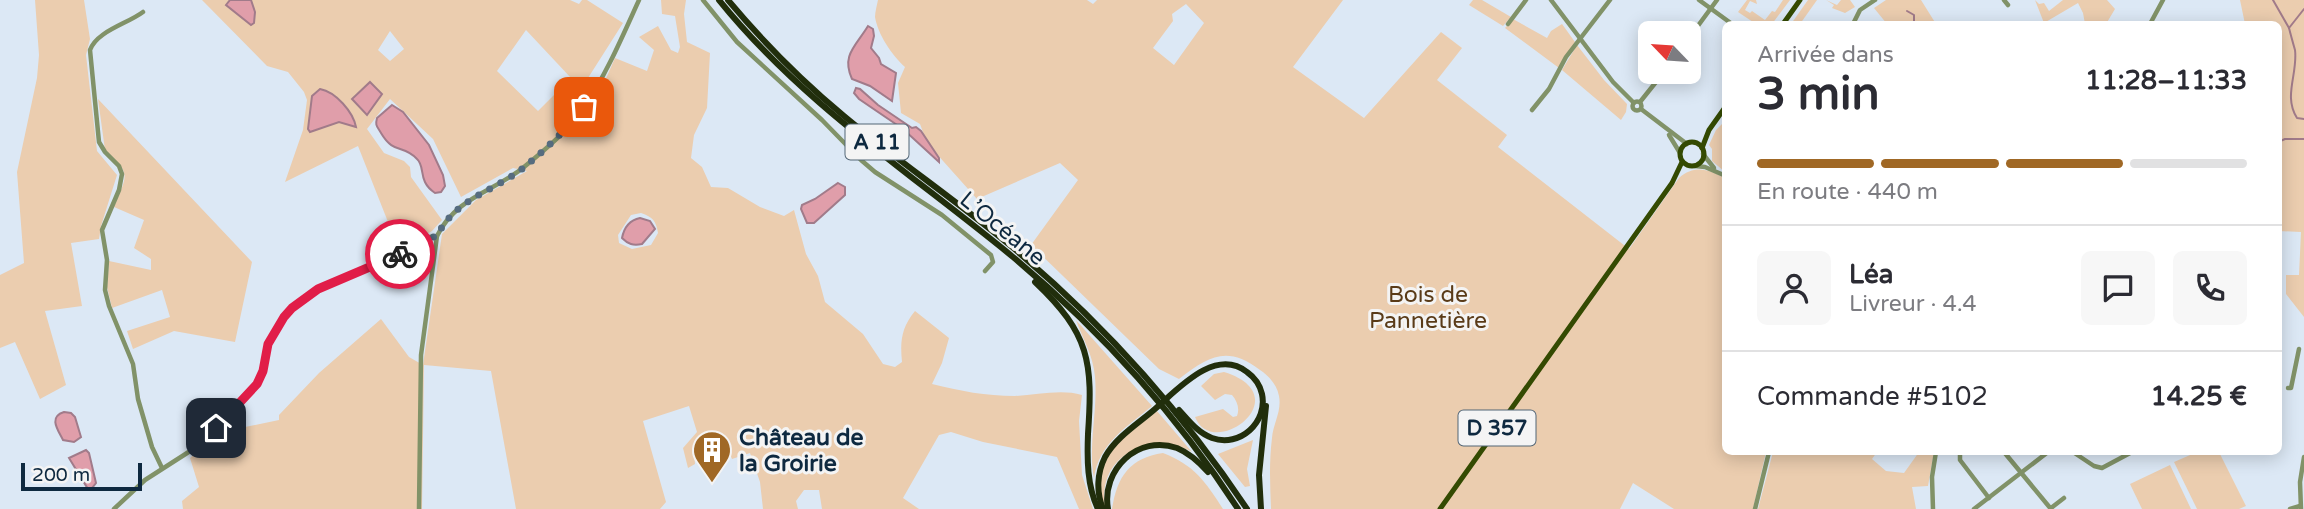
<!DOCTYPE html>
<html lang="fr">
<meta charset="utf-8">
<style>
body{margin:0;font-family:"Varela Round",sans-serif;background:#f7f7f7;color:#2b2b33;height:100vh;display:flex;flex-direction:column;font-size:26px;white-space:nowrap}
*{box-sizing:border-box;margin:0}
p{font-size:23px;color:#7c7c81}
.icon{flex:none;width:38px;height:38px;fill:none;stroke:currentColor;stroke-width:2;stroke-linecap:round;stroke-linejoin:round}
.map{position:relative;flex:1;overflow:hidden}
.sheet{position:absolute;left:1722px;top:21px;width:560px;height:434px;display:flex;flex-direction:column;background:#fff;border-radius:10px;box-shadow:0 4px 18px #0003}
.sheet>*{flex:none}
.needle{width:46px;rotate:295deg}
.buttons{position:absolute;left:1638px;top:21px;display:grid;gap:14px}
.buttons a{display:grid;place-items:center;width:63px;height:63px;border-radius:10px;background:#fff;box-shadow:0 4px 18px #0003;font-size:35px}
.scale{position:absolute;left:21px;bottom:18px;width:121px;box-sizing:border-box;padding-left:7px;border:4px solid #0e2940;border-top:0;font-size:19px;line-height:24px;white-space:nowrap;color:#0e2940;-webkit-text-stroke:5px #f4f4f4;paint-order:stroke}
.pin{position:absolute;display:grid;place-items:center;width:60px;height:60px;color:#fff;margin:-30px;border-radius:14px;box-shadow:0 4px 10px #0006}
.courier{position:absolute;display:grid;place-items:center;width:70px;height:70px;margin:-35px;border:5px solid #e11d48;border-radius:50%;background:#fff;color:#222;box-shadow:0 2px 9px #0007}
.overview em{font-style:normal;font-weight:700}
.overview div{display:flex;flex-direction:column-reverse}
.overview{display:flex;align-items:center;justify-content:space-between;height:119px;padding:0 35px}
h1{font-size:46px;font-weight:700;line-height:52px}
.bar{display:grid;grid-template-columns:repeat(4,1fr);gap:10px 7px;align-content:center;height:84px;padding:0 35px}
.bar i{height:9px;border-radius:5px;background:#e1e1e2}
.bar .selected{background:#a06825}
.bar p{grid-column:span 4}
.line{display:flex;align-items:center;gap:18px;padding:0 35px;border-top:2px solid #e1e1e2}
.line div{flex:1}
.round{display:grid;place-items:center;flex:none;width:74px;height:74px;border-radius:10px;background:#f7f7f7}
.map>svg:first-child{display:block}
.green{fill:#ebcdaf;fill-rule:evenodd}
.water{fill:#e09eaa;stroke:#a17b8a;stroke-width:2}
.lines{fill:none;stroke-linecap:round;stroke-linejoin:round}
.stream{stroke:#a17b8a;stroke-width:2}
.minor{stroke:#819268;stroke-width:4.5}
.major{stroke:#344a02;stroke-width:5}
.highway{stroke:#212e0c;stroke-width:6}
.done{stroke:#566c7f;stroke-width:7;stroke-dasharray:0 12.6}
.route{stroke:#e11d48;stroke-width:9}
.labels{text-anchor:middle;stroke-width:6;stroke-linejoin:round;paint-order:stroke}
.shield{fill:#f4f4f4;stroke:#536676;stroke-width:2}
.shield-label{font-size:21px;font-weight:bold;fill:#0e2940}
.street-label{font-size:23px;fill:#0e2940;stroke:#f4f4f4}
.park-label{font-size:23px;fill:#5a3b18;stroke:#f4f4f4}
.poi-label{font-size:23px;font-weight:bold;fill:#0e2940;stroke:#f4f4f4;text-anchor:start}
</style>
<div class="map">
<svg width="2304" height="509" viewBox="0 0 2304 509">
<rect width="100%" height="100%" fill="#dce8f5"/>
<g class="green">
<polygon points="35,0 84,0 90,39 86,55 97,151 117,175 101,226 99,239 71,243 82,306 45,311 66,385 40,399 15,342 0,348 0,275 24,263 17,172 37,78 39,55"/>
<path d="M202,0H570L579,4L582,0H587L623,23L581,89L597,99L615,58L647,71L654,50L639,37L658,26L671,50L678,53L680,47L675,16L662,14L661,0H686L684,14L687,42L710,53L707,108L694,135L691,158L702,167L711,187L728,188L760,207L784,216L794,210L806,254L818,276L825,302L863,334L883,364L895,367L902,362C900,342 901,328 915,311L949,338L942,363L932,384C960,391 986,396 1015,396C1037,395 1061,389 1082,395L1079,421L1082,475L1093,509H1079L1057,457L983,442L951,432L939,435L903,498L919,509H822L819,490H804L796,501L798,509H763L760,482L750,453L732,459L725,442L694,450L695,464L688,468L683,448L697,432L689,406L643,421L666,502L660,509H516L491,371L424,365L422,509H183L182,501L199,487L190,458L221,432L279,420V415L319,373L381,319L409,357L423,365L442,234L476,200L527,171L513,168L461,197L433,139L390,99L367,129L384,153L404,161L410,167L411,177L442,220L432,231L383,259L370,241L390,227L358,146L285,182L303,130L307,100L304,92L288,72L267,66ZM526,30L571,78L538,111L497,71ZM390,31L404,49L390,61L378,50ZM641,213C653,217 656,221 658,233L651,245L632,249L619,243L618,235L631,215Z"/>
<path d="M878,0H1087L1093,4L1097,0H1343L1293,67L1364,118L1441,32L1462,48L1437,80L1507,135L1498,147L1629,249L1679,178C1695,164 1709,170 1725,178L1726,452H1766L1753,509H1674L1633,483L1620,509H1271C1270,485 1269,462 1272,438C1273,424 1282,411 1279,396C1277,385 1269,376 1260,370C1227,345 1209,356 1179,379L1159,369L1031,245L1078,180L1060,163L977,199L927,143L920,124L901,113L898,83L905,67C892,55 878,35 875,17C875,12 877,5 878,0ZM1186,4L1204,23L1174,65L1153,48L1173,21L1172,14Z"/>
<polygon points="1473,0 1482,0 1511,17 1503,26 1469,5"/>
<polygon points="1747,0 1756,0 1757,4 1750,1 1745,10 1750,13 1752,11 1765,20 1772,11 1775,12 1783,0 1790,0 1772,24 1756,24 1738,12"/>
<polygon points="1808,0 1817,0 1800,24 1791,24"/>
<polygon points="1826,0 1837,5 1841,0 1850,0 1855,7 1845,13 1832,8 1834,5"/>
<polygon points="1886,0 1921,0 1936,24 1887,24 1874,8"/>
<polygon points="2035,0 2039,4 2044,3 2049,11 2063,0 2107,0 2115,9 2106,24 2085,24 2083,13 2078,3 2044,23"/>
<polygon points="2240,0 2304,0 2304,317 2286,294 2286,275 2299,275 2301,232 2279,231 2278,24 2245,24"/>
<polygon points="1513,19 1547,38 1551,31 1562,24 1575,42 1559,68 1505,28"/>
<polygon points="1577,45 1604,80 1627,104 1626,112 1621,120 1562,70"/>
<path d="M98,99L252,262L235,342L174,331L133,349L127,331L170,317L162,290L112,308L107,287L109,261L151,270V259L134,248L144,220L114,207C127,175 132,174 105,150Z"/>
<polygon points="1725,121 1725,172 1712,161 1712,149 1709,145 1716,130"/>
<path d="M1076,320L1152,406C1128,426 1098,444 1094,478C1088,444 1098,411 1095,377C1093,354 1083,340 1076,320Z"/>
<path d="M1224,372C1301,396 1213,462 1195,417L1223,409L1233,417L1237,416C1240,408 1237,401 1232,395L1225,394L1215,400L1201,386L1214,374Z"/>
<path d="M1157,411L1192,452C1150,430 1094,457 1106,509C1086,461 1123,438 1157,411Z"/>
<polygon points="1253,440 1247,469 1250,486 1245,487 1218,454"/>
<polygon points="1773,452 1877,452 1872,459 1886,471 1904,473 1919,452 1934,452 1928,486 1912,487 1916,509 1758,509"/>
<polygon points="2197,452 2219,452 2246,506 2239,509 2197,509 2174,462"/>
<path d="M1163,453C1194,465 1205,481 1223,509H1112C1117,476 1130,458 1163,453Z"/>
<polygon points="2170,465 2191,509 2142,509 2130,484"/>
</g>
<g class="water">
<polygon points="230,0 251,0 255,12 254,23 251,25 226,5"/>
<path d="M868,26L873,29L874,36L871,48L879,58L881,64L896,73L892,101L870,86L852,79C841,55 856,46 868,26Z"/>
<polygon points="370,82 382,94 367,115 352,99"/>
<polygon points="856,88 860,89 878,105 912,128 916,127 921,131 939,158 939,162 903,129 859,99 854,93"/>
<path d="M320,89C336,92 353,112 356,127L339,122L310,132L308,129L312,96Z"/>
<path d="M392,105L403,112L429,145L443,175L445,186L441,192L435,193C417,181 426,167 417,159C403,144 394,155 381,133C377,126 375,126 377,118Z"/>
<polygon points="838,183 845,187 845,195 814,223 807,223 801,209 802,205 815,199"/>
<path d="M640,218L650,221L655,229L642,244C633,246 628,244 622,238C624,228 630,220 640,218Z"/>
<path d="M64,412L71,413L75,417L81,437L74,442L63,440C58,430 48,417 64,412Z"/>
<polygon points="86,450 89,453 96,483 92,488 88,489 69,458"/>
</g>
<g class="lines">
<g class="stream">
<polyline points="2273,0 2289,28"/>
<path d="M2304,9L2289,28C2291,36 2293,43 2295,50C2298,74 2283,96 2297,118L2304,119"/>
<polyline points="1907,11 1914,15 1914,24"/>
<polyline points="2278,142 2285,139 2304,139"/>
</g>
<g class="minor">
<polyline points="703,0 737,42 822,120 861,160 875,172 942,215 991,255 993,262 985,271"/>
<polyline points="1551,0 1613,82 1634,103"/>
<polyline points="1699,0 1732,24"/>
<polyline points="2004,0 2008,5"/>
<path d="M143,12C127,24 97,31 90,50L99,142L105,152L119,166L122,174L119,190L102,230L107,260L105,290L109,306L133,364L138,399L152,447L162,468"/>
<polyline points="1508,24 1526,0"/>
<polyline points="1853,24 1860,10 1875,0"/>
<polyline points="2150,24 2163,0"/>
<polyline points="1689,38 1717,0"/>
<circle cx="1637" cy="106" r="4.5"/>
<polyline points="1640,102 1664,72"/>
<polyline points="1641,109 1687,144"/>
<polyline points="1532,110 1549,89 1566,57 1610,0"/>
<polyline points="1669,135 1680,153"/>
<polyline points="1703,154 1714,168"/>
<polyline points="1695,166 1705,167 1726,176"/>
<polyline points="2288,388 2291,388 2299,349"/>
<polyline points="1960,452 1960,460 1989,498"/>
<polyline points="2004,452 2051,509"/>
<polyline points="2073,452 2094,466 2102,468 2132,452"/>
<polyline points="2051,508 2064,498"/>
<polyline points="114,509 145,480 198,446 249,394 263,371 268,343 275,330 284,317 304,298 318,289 395,257 430,237 437,236"/>
<path d="M419,509L421,355L437,236C456,197 495,191 524,167C546,149 570,129 585,106C607,73 623,35 639,0"/>
<polyline points="1755,509 1769,452"/>
<polyline points="1933,509 1932,477 1936,452"/>
<polyline points="1974,509 2048,452"/>
<polyline points="2290,509 2300,506"/>
<polyline points="2301,509 2300,482 2304,457"/>
</g>
<g class="major">
<polyline points="1783,24 1800,0"/>
<circle cx="1692" cy="154" r="12"/>
<polyline points="1702,148 1709,130 1726,106"/>
<polyline points="1440,509 1672,183 1682,162"/>
</g>
<g class="highway">
<path d="M719,0C802,103 912,174 1013,257C1099,329 1177,415 1238,509"/>
<path d="M728,0C763,42 802,81 844,116C898,161 957,201 1011,246C1102,322 1181,410 1247,509"/>
<path d="M1035,282C1090,334 1093,362 1088,434C1087,459 1087,486 1098,509"/>
<path d="M1103,509C1096,492 1097,473 1105,457C1116,437 1139,423 1155,409C1178,389 1215,347 1247,372C1254,377 1260,385 1262,394C1268,422 1240,448 1212,438C1198,433 1189,421 1179,410"/>
<path d="M1108,509C1101,470 1138,434 1177,448C1189,453 1199,462 1208,472"/>
<polyline points="1261,509 1259,475 1266,406"/>
</g>
</g>
<g class="lines">
<path class="done" d="M400,254L426,239L437,236C455,199 492,192 522,169C544,151 566,130 584,107"/>
<polyline class="route" points="216,428 257,384 263,371 268,344 284,317 292,308 318,289 400,254"/>
</g>
<defs>
<symbol id="building-pin" viewBox="-11 -11 22 30"><path d="M0 17L-7.5 6A9.5 9.5 0 1 1 7.5 6Z" fill="#a06825" stroke="#f4f4f4"/><path d="M-4-6H4V6H1V3H-1V6H-4ZM-2.5-4.3h1.7v1.8h-1.7ZM.8-4.3h1.7v1.8H.8ZM-2.5-1h1.7V.8h-1.7ZM.8-1h1.7V.8H.8Z" fill="#fff"/></symbol>
</defs>
<g fill-rule="evenodd">
<use href="#building-pin" x="690" y="428" width="44" height="60"/>
</g>
<g class="labels">
<g class="shield">
<rect x="845.5" y="124.5" width="63" height="35" rx="5"/>
<rect x="1458.5" y="410.5" width="77" height="35" rx="5"/>
</g>
<g class="shield-label">
<text x="877" y="149">A 11</text>
<text x="1497" y="435">D 357</text>
</g>
<g class="street-label">
<text transform="translate(1003 228) rotate(39)" y="8">L’Océane</text>
</g>
<g class="park-label">
<text x="1428" y="302">Bois de<tspan x="1428" dy="26">Pannetière</tspan></text>
</g>
<g class="poi-label">
<text x="739" y="445">Château de<tspan x="739" dy="26">la Groirie</tspan></text>
</g>
</g>
</svg>
<div class="buttons">
<a><svg class="needle" viewBox="-14 -14 28 28"><path d="M0-13l5 13h-10z" fill="#e53935"/><path d="M0 13l5-13h-10z" fill="#7c7c81"/></svg></a>
</div>
<div class="scale">200 m</div>
<div class="pin" style="left:584px;top:107px;background:#ea580c"><svg class="icon" aria-label="bag" viewBox="0 0 24 24"><path d="M5 8h14l-1 12H6zM9 8a3 3 0 0 1 6 0"/></svg></div>
<div class="pin" style="left:216px;top:428px;background:#1f2937"><svg class="icon" aria-label="home" viewBox="0 0 24 24"><path d="M3 11l9-7 9 7M6 9v11h12V9"/></svg></div>
<div class="courier" style="left:400px;top:254px"><svg class="icon" aria-label="bike" viewBox="0 0 24 24"><circle cx="6" cy="16" r="4"/><circle cx="18" cy="16" r="4"/><path d="M6 16l4-8h5l3 8M10 8l3 8H6M13 5h3"/></svg></div>
<section class="sheet">
<div class="overview"><div><h1>3 min</h1><p>Arrivée dans</p></div><em>11:28–11:33</em></div>
<div class="bar"><i class="selected"></i><i class="selected"></i><i class="selected"></i><i></i><p>En route · 440 m</p></div>
<div class="line" style="height:126px"><a class="round"><svg class="icon" aria-label="person" viewBox="0 0 24 24"><circle cx="12" cy="8" r="4"/><path d="M4 21q1-7 8-7t8 7"/></svg></a><div><b>Léa</b><p>Livreur · 4.4</p></div><a class="round"><svg class="icon" aria-label="chat" viewBox="0 0 24 24"><path d="M4 5h16v11H9l-5 4z"/></svg></a><a class="round"><svg class="icon" aria-label="phone" viewBox="0 0 24 24"><path d="M5 4h4l2 5-3 2q2 4 5 5l2-3 5 2v4C11 20 4 13 5 4z"/></svg></a></div>
<div class="line" style="height:91px"><div>Commande #5102</div><b>14.25 €</b></div>
</section>
</div>
